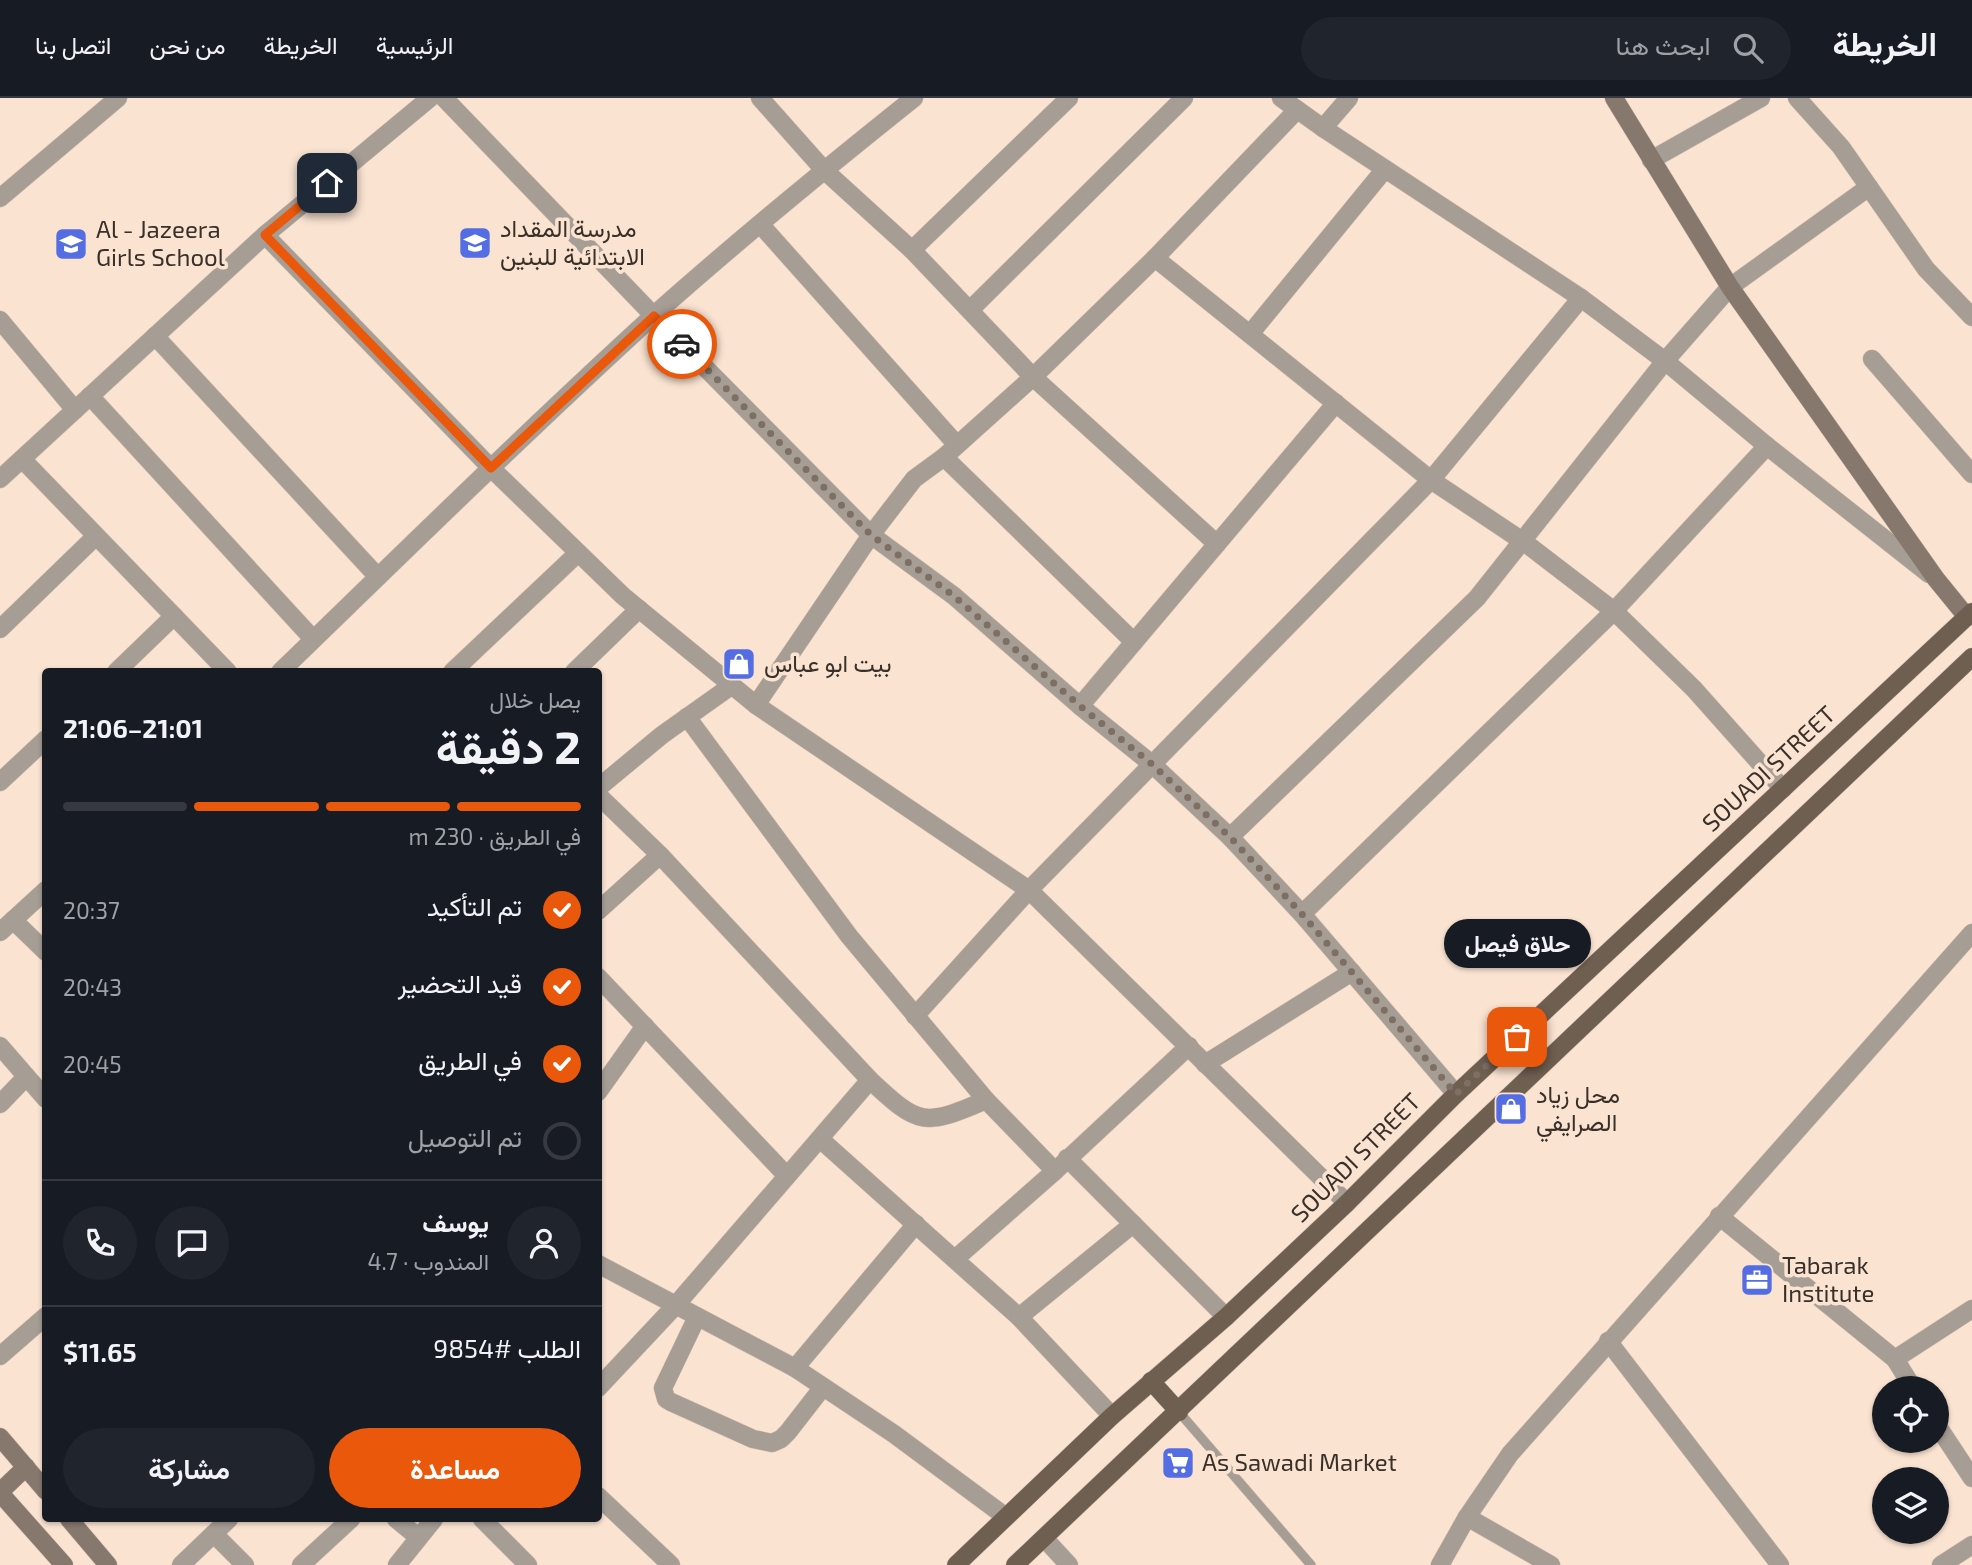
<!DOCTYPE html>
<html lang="ar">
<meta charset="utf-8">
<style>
body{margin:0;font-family:"Exo 2",Vazirmatn,sans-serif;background:#20242c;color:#f1f3f6;direction:rtl;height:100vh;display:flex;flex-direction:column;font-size:26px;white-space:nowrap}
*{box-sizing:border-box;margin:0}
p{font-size:23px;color:#9ea1a6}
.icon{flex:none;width:38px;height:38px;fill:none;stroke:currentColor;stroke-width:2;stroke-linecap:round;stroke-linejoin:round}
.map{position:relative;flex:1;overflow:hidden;direction:ltr}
.drawer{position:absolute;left:42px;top:570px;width:560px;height:854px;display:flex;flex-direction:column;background:#171b24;border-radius:7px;box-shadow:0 2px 5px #0004;direction:rtl}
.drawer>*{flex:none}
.fabs{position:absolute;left:1872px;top:1278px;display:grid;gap:14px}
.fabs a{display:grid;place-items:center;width:77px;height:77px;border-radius:50%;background:#171b24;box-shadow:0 2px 5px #0004;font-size:35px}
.pin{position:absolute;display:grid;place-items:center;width:60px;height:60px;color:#fff;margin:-30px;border-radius:14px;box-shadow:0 4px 10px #0006}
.courier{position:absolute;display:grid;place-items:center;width:70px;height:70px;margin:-35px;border:5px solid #ea580c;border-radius:50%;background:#fff;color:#222;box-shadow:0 2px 9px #0007}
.bubble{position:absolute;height:49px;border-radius:24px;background:#171b24;box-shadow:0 2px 5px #0004;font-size:23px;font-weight:700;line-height:49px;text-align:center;direction:rtl}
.overview em{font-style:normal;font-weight:700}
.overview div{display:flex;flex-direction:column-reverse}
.overview{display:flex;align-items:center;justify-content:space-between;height:119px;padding:0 21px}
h1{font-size:46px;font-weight:700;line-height:52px}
.bar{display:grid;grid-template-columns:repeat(4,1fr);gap:10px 7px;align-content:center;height:84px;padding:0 21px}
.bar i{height:9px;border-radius:5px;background:#363941}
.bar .on{background:#ea580c}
.bar p{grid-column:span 4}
.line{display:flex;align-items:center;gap:18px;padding:0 21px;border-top:2px solid #363941}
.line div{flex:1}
.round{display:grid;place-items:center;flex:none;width:74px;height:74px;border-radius:37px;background:#20242c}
ol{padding:0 21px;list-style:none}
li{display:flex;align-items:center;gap:21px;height:77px}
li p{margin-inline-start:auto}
li .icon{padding:7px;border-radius:50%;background:#ea580c;color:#fff;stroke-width:4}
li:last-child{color:#9ea1a6}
li i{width:38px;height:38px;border:4px solid #363941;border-radius:50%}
.action{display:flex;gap:14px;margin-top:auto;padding:14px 21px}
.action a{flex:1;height:80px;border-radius:42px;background:#ea580c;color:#fff;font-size:28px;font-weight:700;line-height:80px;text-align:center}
.action a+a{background:#20242c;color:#f1f3f6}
header{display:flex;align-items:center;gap:42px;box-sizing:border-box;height:98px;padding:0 35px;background:#171b24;border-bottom:2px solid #363941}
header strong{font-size:33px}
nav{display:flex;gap:38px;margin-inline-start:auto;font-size:24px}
.search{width:490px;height:63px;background:#20242c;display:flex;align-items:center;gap:18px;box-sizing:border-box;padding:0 24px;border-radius:38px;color:#9ea1a6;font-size:26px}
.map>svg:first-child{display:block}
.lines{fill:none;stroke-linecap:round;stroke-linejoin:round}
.lane-casing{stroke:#d3bfaf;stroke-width:10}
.street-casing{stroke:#d3bfaf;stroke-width:19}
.secondary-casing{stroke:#d3bfaf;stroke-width:19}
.primary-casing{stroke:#d3bfaf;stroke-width:19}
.lane{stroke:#a69d95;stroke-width:9}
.street{stroke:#a69d95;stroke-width:18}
.secondary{stroke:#86786d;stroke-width:18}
.primary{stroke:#6f5f51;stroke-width:18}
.done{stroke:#7d6f64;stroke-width:7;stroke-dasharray:0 12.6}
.route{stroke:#ea580c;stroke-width:9}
.labels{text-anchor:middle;stroke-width:7;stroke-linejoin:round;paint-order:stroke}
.poi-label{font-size:24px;fill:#393029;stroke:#fae3d1;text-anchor:start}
.street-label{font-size:24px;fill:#393029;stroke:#fae3d1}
</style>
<header>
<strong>الخريطة</strong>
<div class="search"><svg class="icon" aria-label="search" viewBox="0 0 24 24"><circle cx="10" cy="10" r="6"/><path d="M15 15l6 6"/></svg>ابحث هنا</div>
<nav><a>الرئيسية</a><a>الخريطة</a><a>من نحن</a><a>اتصل بنا</a></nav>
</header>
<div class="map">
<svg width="1972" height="1467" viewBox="0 0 1972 1467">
<rect width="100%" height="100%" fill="#fae3d1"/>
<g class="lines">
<defs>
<polyline id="lane" points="1179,1314 1311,1467"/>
<g id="street">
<polyline points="444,0 654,218 871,437 954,498 1080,608 1153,667 1230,739 1302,816 1456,996"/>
<polyline points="760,0 824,72 912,152 1033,279 1217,446"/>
<polyline points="1281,0 1323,30 1581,200 1665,263 1767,348 1929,476"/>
<polyline points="1797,0 1841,49 1926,171 1972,219"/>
<polyline points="1323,30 1349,0"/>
<polyline points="1651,62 1761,0"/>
<polyline points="0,100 118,0"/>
<polyline points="760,126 957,347"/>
<polyline points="265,137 491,370 623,498 756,607 1029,792 1347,1105"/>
<polyline points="912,152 1069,0"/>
<polyline points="1155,160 1431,382 1524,444 1614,513 1694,591 1783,691"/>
<polyline points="970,212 1184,0"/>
<polyline points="0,222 75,312"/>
<polyline points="1250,236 1385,71"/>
<polyline points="155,238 378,479"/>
<polyline points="1872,261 1972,376"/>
<polyline points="90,298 313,541"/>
<polyline points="944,359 1134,544"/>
<polyline points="22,361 228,574"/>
<polyline points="0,381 265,137 430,0"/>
<polyline points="0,531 96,438"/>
<polyline points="116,574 174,518"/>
<path d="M280,574C403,455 526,334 653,218C737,143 825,71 914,0"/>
<polyline points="452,574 578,455"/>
<polyline points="574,574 639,511"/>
<polyline points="756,607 871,437 914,381 944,359 1033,279 1155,160 1297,12"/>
<polyline points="1080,608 1336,305"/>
<polyline points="687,619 849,838 986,1002 1055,1073"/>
<polyline points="0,684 46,641"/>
<polyline points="598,690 662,637 731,588"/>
<path d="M598,697L660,757L870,982C919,1028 924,1029 986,1002"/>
<polyline points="1230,739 1477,500 1665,263 1730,189 1869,89"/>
<polyline points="598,813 660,757"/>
<polyline points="1302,816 1614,513 1767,348"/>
<polyline points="13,822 46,854"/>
<polyline points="0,834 46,792"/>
<polyline points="598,879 787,1078"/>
<polyline points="915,918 1029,792 1431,382 1581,200"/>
<polyline points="0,948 46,1001"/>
<polyline points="1205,966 1352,874"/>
<polyline points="598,994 645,928"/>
<polyline points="0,1006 26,979"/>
<polyline points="820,1041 1019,1219 1112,1318"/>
<polyline points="1067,1060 1226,1219"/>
<polyline points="1719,1118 1895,1261 1913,1290"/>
<polyline points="955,1161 1055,1073 1189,948"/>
<polyline points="598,1166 795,1270 894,1336 1006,1419"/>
<polyline points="697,1219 663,1290 666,1301 671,1304 753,1341 772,1345 781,1341 788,1334 823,1289"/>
<polyline points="1019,1219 1133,1126"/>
<polyline points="1608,1243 1780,1467"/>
<polyline points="0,1258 46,1218"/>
<polyline points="1895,1261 1972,1211"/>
<polyline points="795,1270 916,1126"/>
<polyline points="598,1290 675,1208 870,982"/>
<polyline points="1937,1327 1972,1380"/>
<polyline points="598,1398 671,1467"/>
<polyline points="1467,1419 1551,1467"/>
<polyline points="396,1421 418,1439"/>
<polyline points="482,1421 528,1467"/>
<polyline points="214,1436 245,1467"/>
<polyline points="1044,1440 1069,1467"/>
<polyline points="181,1467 229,1421"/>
<polyline points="301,1467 351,1421"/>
<polyline points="397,1467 434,1421"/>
<polyline points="1440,1467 1467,1419 1510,1356 1972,835"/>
<polyline points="1941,1467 1972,1447"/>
</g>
<g id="secondary">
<polyline points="1614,0 1730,189 1936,481 1967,519"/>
<polyline points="0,1339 46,1393"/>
<polyline points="0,1394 26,1369"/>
<polyline points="0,1395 64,1467"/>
<polyline points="69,1421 108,1467"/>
</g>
<g id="primary">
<polyline points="1151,1283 1179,1314"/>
<polyline points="956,1467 1112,1318 1226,1219 1347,1105 1456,996 1972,514"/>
<polyline points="1015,1467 1972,559"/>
</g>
</defs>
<use href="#lane" class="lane-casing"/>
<use href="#street" class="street-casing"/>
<use href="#secondary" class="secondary-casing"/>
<use href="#primary" class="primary-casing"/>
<use href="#lane" class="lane"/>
<use href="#street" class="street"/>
<use href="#secondary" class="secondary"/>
<use href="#primary" class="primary"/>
</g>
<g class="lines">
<polyline class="done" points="682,246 871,437 954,498 1080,608 1153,667 1230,739 1302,816 1456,996 1517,939"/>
<polyline class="route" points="327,85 265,137 491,370 654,218 682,246"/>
</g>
<defs>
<symbol id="school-square" viewBox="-11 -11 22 22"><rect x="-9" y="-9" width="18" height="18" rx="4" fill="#546de2" stroke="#fae3d1"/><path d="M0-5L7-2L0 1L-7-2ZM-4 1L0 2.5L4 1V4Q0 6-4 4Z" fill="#fff"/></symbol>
<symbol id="shop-square" viewBox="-11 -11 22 22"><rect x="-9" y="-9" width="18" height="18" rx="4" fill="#546de2" stroke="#fae3d1"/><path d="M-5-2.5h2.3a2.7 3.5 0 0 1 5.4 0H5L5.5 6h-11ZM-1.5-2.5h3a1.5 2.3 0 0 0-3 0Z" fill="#fff"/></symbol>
<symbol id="office-square" viewBox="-11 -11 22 22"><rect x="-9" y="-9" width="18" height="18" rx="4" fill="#546de2" stroke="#fae3d1"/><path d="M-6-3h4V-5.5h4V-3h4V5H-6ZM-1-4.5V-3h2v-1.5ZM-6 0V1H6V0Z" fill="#fff"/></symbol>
<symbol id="supermarket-square" viewBox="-11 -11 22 22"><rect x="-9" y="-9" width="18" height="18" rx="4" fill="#546de2" stroke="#fae3d1"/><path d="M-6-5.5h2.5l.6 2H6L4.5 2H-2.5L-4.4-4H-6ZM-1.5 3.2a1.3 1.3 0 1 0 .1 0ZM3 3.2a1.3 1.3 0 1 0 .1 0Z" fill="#fff"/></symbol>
</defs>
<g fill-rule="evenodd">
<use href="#school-square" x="456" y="126" width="38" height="38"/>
<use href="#school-square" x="52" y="127" width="38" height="38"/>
<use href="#shop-square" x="720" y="547" width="38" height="38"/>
<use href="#shop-square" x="1492" y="992" width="38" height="38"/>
<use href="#office-square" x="1738" y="1163" width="38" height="38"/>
<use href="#supermarket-square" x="1159" y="1346" width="38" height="38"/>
</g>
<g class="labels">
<g class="poi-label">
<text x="500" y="139">مدرسة المقداد<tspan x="500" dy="28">الابتدائية للبنين</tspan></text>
<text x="96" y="140">Al - Jazeera<tspan x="96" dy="28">Girls School</tspan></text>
<text x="764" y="574">بيت ابو عباس</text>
<text x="1536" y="1005">محل زياد<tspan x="1536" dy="28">الصرايفي</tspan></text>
<text x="1782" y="1176">Tabarak<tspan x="1782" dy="28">Institute</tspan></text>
<text x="1202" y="1373">As Sawadi Market</text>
</g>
<g class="street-label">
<text transform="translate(1769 671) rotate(-43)" y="8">SOUADI STREET</text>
<text transform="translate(1356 1060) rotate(-45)" y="8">SOUADI STREET</text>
</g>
</g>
</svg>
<div class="fabs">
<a><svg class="icon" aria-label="locate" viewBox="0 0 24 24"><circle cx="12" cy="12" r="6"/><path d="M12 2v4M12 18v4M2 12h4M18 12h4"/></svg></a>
<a><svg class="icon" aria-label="layers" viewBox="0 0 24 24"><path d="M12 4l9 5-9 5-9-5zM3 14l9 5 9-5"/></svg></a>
</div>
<div class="pin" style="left:1517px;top:939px;background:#ea580c"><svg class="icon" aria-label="bag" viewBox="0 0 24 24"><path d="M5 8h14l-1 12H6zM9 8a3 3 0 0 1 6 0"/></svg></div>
<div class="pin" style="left:327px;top:85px;background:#1f2937"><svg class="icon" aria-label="home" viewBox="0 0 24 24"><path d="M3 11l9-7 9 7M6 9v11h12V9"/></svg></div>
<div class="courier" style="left:682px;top:246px"><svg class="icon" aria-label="car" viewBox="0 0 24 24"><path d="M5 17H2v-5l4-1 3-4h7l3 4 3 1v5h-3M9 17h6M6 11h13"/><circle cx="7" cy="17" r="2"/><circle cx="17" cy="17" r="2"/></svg></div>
<div class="bubble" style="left:1444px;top:821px;width:147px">حلاق فيصل</div>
<section class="drawer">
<div class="overview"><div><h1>2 دقيقة</h1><p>يصل خلال</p></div><em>21:01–21:06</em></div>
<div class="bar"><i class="on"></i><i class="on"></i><i class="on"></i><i></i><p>في الطريق · 230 m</p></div>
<ol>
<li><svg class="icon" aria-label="check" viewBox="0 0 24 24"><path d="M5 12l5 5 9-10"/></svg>تم التأكيد<p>20:37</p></li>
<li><svg class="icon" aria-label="check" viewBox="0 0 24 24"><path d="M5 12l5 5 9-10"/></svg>قيد التحضير<p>20:43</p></li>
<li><svg class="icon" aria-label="check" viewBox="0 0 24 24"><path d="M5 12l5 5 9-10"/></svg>في الطريق<p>20:45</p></li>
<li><i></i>تم التوصيل</li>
</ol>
<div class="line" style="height:126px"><a class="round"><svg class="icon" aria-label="person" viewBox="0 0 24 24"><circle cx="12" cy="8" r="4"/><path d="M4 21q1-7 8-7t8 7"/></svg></a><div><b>يوسف</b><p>المندوب · 4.7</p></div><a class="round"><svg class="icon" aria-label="chat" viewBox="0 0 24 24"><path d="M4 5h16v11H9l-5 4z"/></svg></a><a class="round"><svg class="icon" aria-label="phone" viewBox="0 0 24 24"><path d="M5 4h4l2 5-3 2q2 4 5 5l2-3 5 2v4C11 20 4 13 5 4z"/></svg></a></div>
<div class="line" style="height:91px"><div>الطلب #9854</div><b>$11.65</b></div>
<div class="action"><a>مساعدة</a><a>مشاركة</a></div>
</section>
</div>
